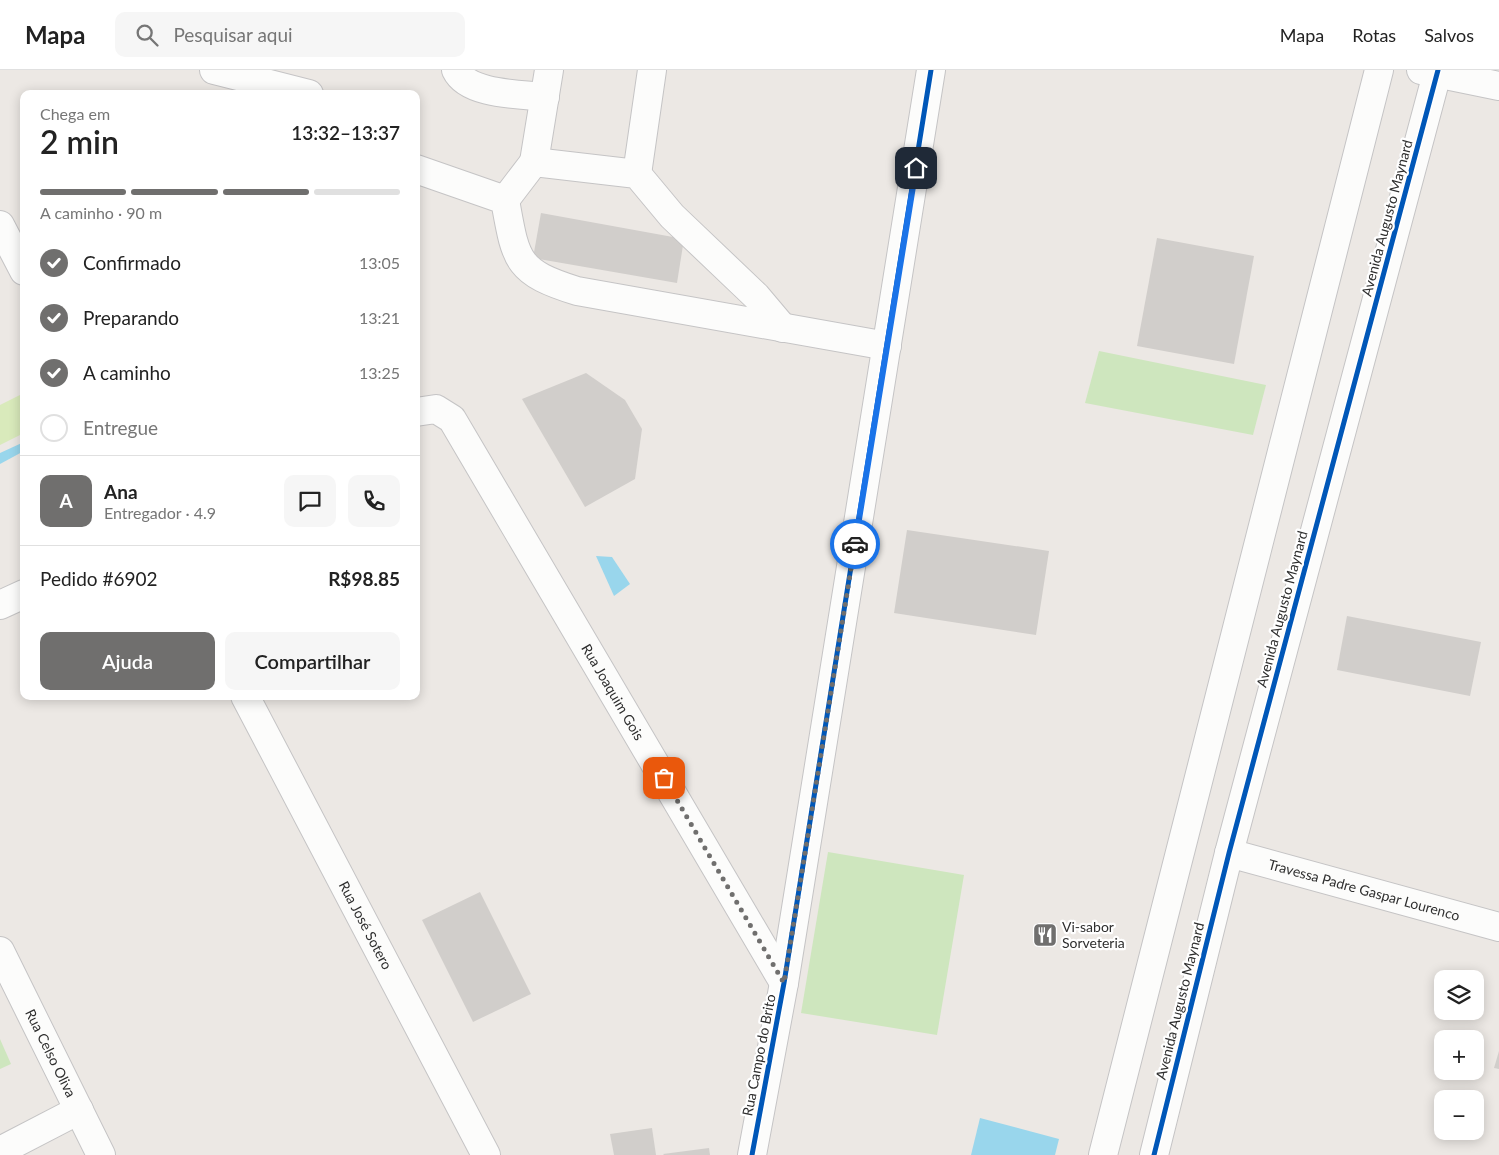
<!DOCTYPE html>
<html lang="pt">
<meta charset="utf-8">
<style>
body{margin:0;font-family:Lato,sans-serif;background:#f6f6f6;color:#222;height:100vh;display:flex;flex-direction:column;font-size:19px;white-space:nowrap}
*{box-sizing:border-box;margin:0}
p{font-size:16px;color:#767676}
.icon{flex:none;width:28px;height:28px;fill:none;stroke:currentColor;stroke-width:2;stroke-linecap:round;stroke-linejoin:round}
.map{position:relative;flex:1;overflow:hidden}
.drawer{position:absolute;left:20px;top:20px;width:400px;height:610px;display:flex;flex-direction:column;background:#fff;border-radius:10px;box-shadow:0 2px 12px #0003}
.drawer>*{flex:none}
.buttons{position:absolute;left:1434px;top:900px;display:grid;gap:10px}
.buttons a{display:grid;place-items:center;width:50px;height:50px;border-radius:10px;background:#fff;box-shadow:0 2px 12px #0003;font-size:25px}
.pin{position:absolute;display:grid;place-items:center;width:42px;height:42px;color:#fff;margin:-21px;border-radius:10px;box-shadow:0 2px 8px #0006}
.courier{position:absolute;display:grid;place-items:center;width:50px;height:50px;margin:-25px;border:4px solid #1a73e8;border-radius:50%;background:#fff;color:#222;box-shadow:0 1px 6px #0007}
.head em{font-style:normal;font-weight:600}
.head div{display:flex;flex-direction:column-reverse}
.head{display:flex;align-items:center;justify-content:space-between;height:85px;padding:0 20px}
h1{font-size:32px;font-weight:600;line-height:38px}
.bar{display:grid;grid-template-columns:repeat(4,1fr);gap:8px 5px;align-content:center;height:60px;padding:0 20px}
.bar i{height:6px;border-radius:4px;background:#e0e0e0}
.bar .on{background:#706f6e}
.bar p{grid-column:span 4}
.line{display:flex;align-items:center;gap:12px;padding:0 20px;border-top:1px solid #e0e0e0}
.line div{flex:1}
.round{display:grid;place-items:center;flex:none;width:52px;height:52px;border-radius:10px;background:#f6f6f6}
ol{padding:0 20px;list-style:none}
li{display:flex;align-items:center;gap:15px;height:55px}
li p{margin-inline-start:auto}
li .icon{padding:5px;border-radius:50%;background:#706f6e;color:#fff;stroke-width:4}
li:last-child{color:#767676}
li i{width:28px;height:28px;border:2px solid #e0e0e0;border-radius:50%}
.button{display:flex;gap:10px;margin-top:auto;padding:10px 20px}
.button a{flex:1;height:58px;border-radius:10px;background:#706f6e;color:#fff;font-size:20px;font-weight:600;line-height:58px;text-align:center}
.button a+a{background:#f6f6f6;color:#222}
header{display:flex;align-items:center;gap:30px;box-sizing:border-box;height:70px;padding:0 25px;background:#fff;border-bottom:1px solid #e0e0e0}
header strong{font-size:24px}
nav{display:flex;gap:28px;margin-inline-start:auto;font-size:18px}
.search{width:350px;height:45px;background:#f6f6f6;display:flex;align-items:center;gap:12px;box-sizing:border-box;padding:0 18px;border-radius:10px;color:#767676;font-size:19px}
.map>svg:first-child{display:block}
.green{fill:#cee6be}
.pitch{fill:#d9eabb}
.water{fill:#99d6ec}
.building{fill:#d1cecb}
.lines{fill:none;stroke-linecap:round;stroke-linejoin:round}
.minor-casing{stroke:#c5c4c5;stroke-width:30}
.minor{stroke:#fcfcfb;stroke-width:28}
.cycleway-casing{stroke:#fff;stroke-width:8}
.cycleway{stroke:#0057b8;stroke-width:5}
.done{stroke:#706f6e;stroke-width:5;stroke-dasharray:0 9}
.route{stroke:#1a73e8;stroke-width:6}
.labels{text-anchor:middle;stroke-width:4.5;stroke-linejoin:round;paint-order:stroke}
.street-label{font-size:14px;fill:#2e2e2e;stroke:#fff}
.poi-label{font-size:14px;fill:#2e2e2e;stroke:#fff;text-anchor:start}
</style>
<header>
<strong>Mapa</strong>
<div class="search"><svg class="icon" aria-label="search" viewBox="0 0 24 24"><circle cx="10" cy="10" r="6"/><path d="M15 15l6 6"/></svg>Pesquisar aqui</div>
<nav><a>Mapa</a><a>Rotas</a><a>Salvos</a></nav>
</header>
<div class="map">
<svg width="1499" height="1085" viewBox="0 0 1499 1085">
<rect width="100%" height="100%" fill="#ece8e4"/>
<g class="green">
<polygon points="1099,281 1266,315 1253,365 1085,333"/>
<polygon points="828,782 964,805 937,965 801,943"/>
<polygon points="0,969 11,994 0,999"/>
</g>
<polygon class="pitch" points="24,323 24,363 0,375 0,335"/>
<g class="water">
<polygon points="24,372 24,381 0,394 0,383"/>
<polygon points="596,486 612,487 630,514 614,526"/>
<polygon points="980,1048 1059,1069 1055,1085 971,1085"/>
</g>
<g class="building">
<polygon points="541,143 684,169 677,213 533,188"/>
<polygon points="1157,168 1254,186 1234,294 1137,276"/>
<polygon points="586,303 625,330 642,359 635,409 585,437 522,329"/>
<polygon points="907,460 1049,481 1036,565 894,543"/>
<polygon points="1347,546 1481,572 1470,626 1337,600"/>
<polygon points="480,822 531,924 473,952 422,850"/>
<polygon points="1499,981 1499,999 1494,998"/>
<polygon points="652,1058 656,1085 614,1085 610,1064"/>
<polygon points="709,1078 710,1085 664,1085 663,1084"/>
</g>
<g class="lines">
<defs>
<g id="minor">
<polyline points="214,0 309,24"/>
<path d="M456,0C468,25 520,24 545,27"/>
<polyline points="1421,0 1499,16"/>
<polyline points="534,92 549,0"/>
<path d="M416,99L505,130C516,191 516,202 577,221L887,276"/>
<polyline points="637,104 652,0"/>
<polyline points="505,130 534,92 637,104 672,146 756,226 783,258"/>
<polyline points="0,155 24,201"/>
<path id="s1" d="M416,342L436,339L452,349L784,913"/>
<polyline points="0,535 24,524"/>
<path id="s2" d="M245,626L486,1085"/>
<path id="s3" d="M1229,783L1499,857"/>
<path id="s4" d="M0,881L101,1085"/>
<polyline points="0,1081 79,1040"/>
<polyline points="752,1085 784,913 931,0"/>
<polyline points="1103,1085 1379,0"/>
<polyline points="1154,1085 1229,783 1438,0"/>
</g>
</defs>
<use href="#minor" class="minor-casing"/>
<use href="#minor" class="minor"/>
<defs>
<g id="cycleway">
<polyline points="752,1085 784,913 931,0"/>
<polyline points="1154,1085 1229,783 1438,0"/>
</g>
</defs>
<use href="#cycleway" class="cycleway-casing"/>
<use href="#cycleway" class="cycleway"/>
</g>
<g class="lines">
<polyline class="done" points="664,708 784,913 855,474"/>
<polyline class="route" points="855,474 916,98"/>
</g>
<defs>
<symbol id="restaurant-square" viewBox="-11 -11 22 22"><rect x="-9" y="-9" width="18" height="18" rx="4" fill="#706f6e" stroke="#fff"/><path d="M-5-6h1v4h1v-4h1v4h1v-4h1v5L-1.5 .5V6h-2V.5L-5-1ZM5-6V6H3V1.5H1.5Q1.5-4 5-6Z" fill="#fff"/></symbol>
</defs>
<g fill-rule="evenodd">
<use href="#restaurant-square" x="1031" y="851" width="28" height="28"/>
</g>
<g class="labels">
<g class="street-label">
<text transform="translate(1387 148) rotate(-75)" y="5">Avenida Augusto Maynard</text>
<text transform="translate(1282 539) rotate(-75)" y="5">Avenida Augusto Maynard</text>
<text dy="5" stroke="none"><textPath href="#s1" startOffset="356">Rua Joaquim Gois</textPath></text>
<text dy="5" stroke="none"><textPath href="#s3" startOffset="140">Travessa Padre Gaspar Lourenco</textPath></text>
<text dy="5" stroke="none"><textPath href="#s2" startOffset="259">Rua José Sotero</textPath></text>
<text transform="translate(1180 931) rotate(-76)" y="5">Avenida Augusto Maynard</text>
<text dy="5" stroke="none"><textPath href="#s4" startOffset="114">Rua Celso Oliva</textPath></text>
<text transform="translate(759 985) rotate(-79)" y="5">Rua Campo do Brito</text>
</g>
<g class="poi-label">
<text x="1062" y="862">Vi-sabor<tspan x="1062" dy="16">Sorveteria</tspan></text>
</g>
</g>
</svg>
<div class="buttons">
<a><svg class="icon" aria-label="layers" viewBox="0 0 24 24"><path d="M12 4l9 5-9 5-9-5zM3 14l9 5 9-5"/></svg></a>
<a>+</a>
<a>−</a>
</div>
<div class="pin" style="left:664px;top:708px;background:#ea580c"><svg class="icon" aria-label="bag" viewBox="0 0 24 24"><path d="M5 8h14l-1 12H6zM9 8a3 3 0 0 1 6 0"/></svg></div>
<div class="pin" style="left:916px;top:98px;background:#1f2937"><svg class="icon" aria-label="home" viewBox="0 0 24 24"><path d="M3 11l9-7 9 7M6 9v11h12V9"/></svg></div>
<div class="courier" style="left:855px;top:474px"><svg class="icon" aria-label="car" viewBox="0 0 24 24"><path d="M5 17H2v-5l4-1 3-4h7l3 4 3 1v5h-3M9 17h6M6 11h13"/><circle cx="7" cy="17" r="2"/><circle cx="17" cy="17" r="2"/></svg></div>
<section class="drawer">
<div class="head"><div><h1>2 min</h1><p>Chega em</p></div><em>13:32–13:37</em></div>
<div class="bar"><i class="on"></i><i class="on"></i><i class="on"></i><i></i><p>A caminho · 90 m</p></div>
<ol>
<li><svg class="icon" aria-label="check" viewBox="0 0 24 24"><path d="M5 12l5 5 9-10"/></svg>Confirmado<p>13:05</p></li>
<li><svg class="icon" aria-label="check" viewBox="0 0 24 24"><path d="M5 12l5 5 9-10"/></svg>Preparando<p>13:21</p></li>
<li><svg class="icon" aria-label="check" viewBox="0 0 24 24"><path d="M5 12l5 5 9-10"/></svg>A caminho<p>13:25</p></li>
<li><i></i>Entregue</li>
</ol>
<div class="line" style="height:90px"><b class="round" style="background:#706f6e;color:#fff">A</b><div><b>Ana</b><p>Entregador · 4.9</p></div><a class="round"><svg class="icon" aria-label="chat" viewBox="0 0 24 24"><path d="M4 5h16v11H9l-5 4z"/></svg></a><a class="round"><svg class="icon" aria-label="phone" viewBox="0 0 24 24"><path d="M5 4h4l2 5-3 2q2 4 5 5l2-3 5 2v4C11 20 4 13 5 4z"/></svg></a></div>
<div class="line" style="height:65px"><div>Pedido #6902</div><b>R$98.85</b></div>
<div class="button"><a>Ajuda</a><a>Compartilhar</a></div>
</section>
</div>
